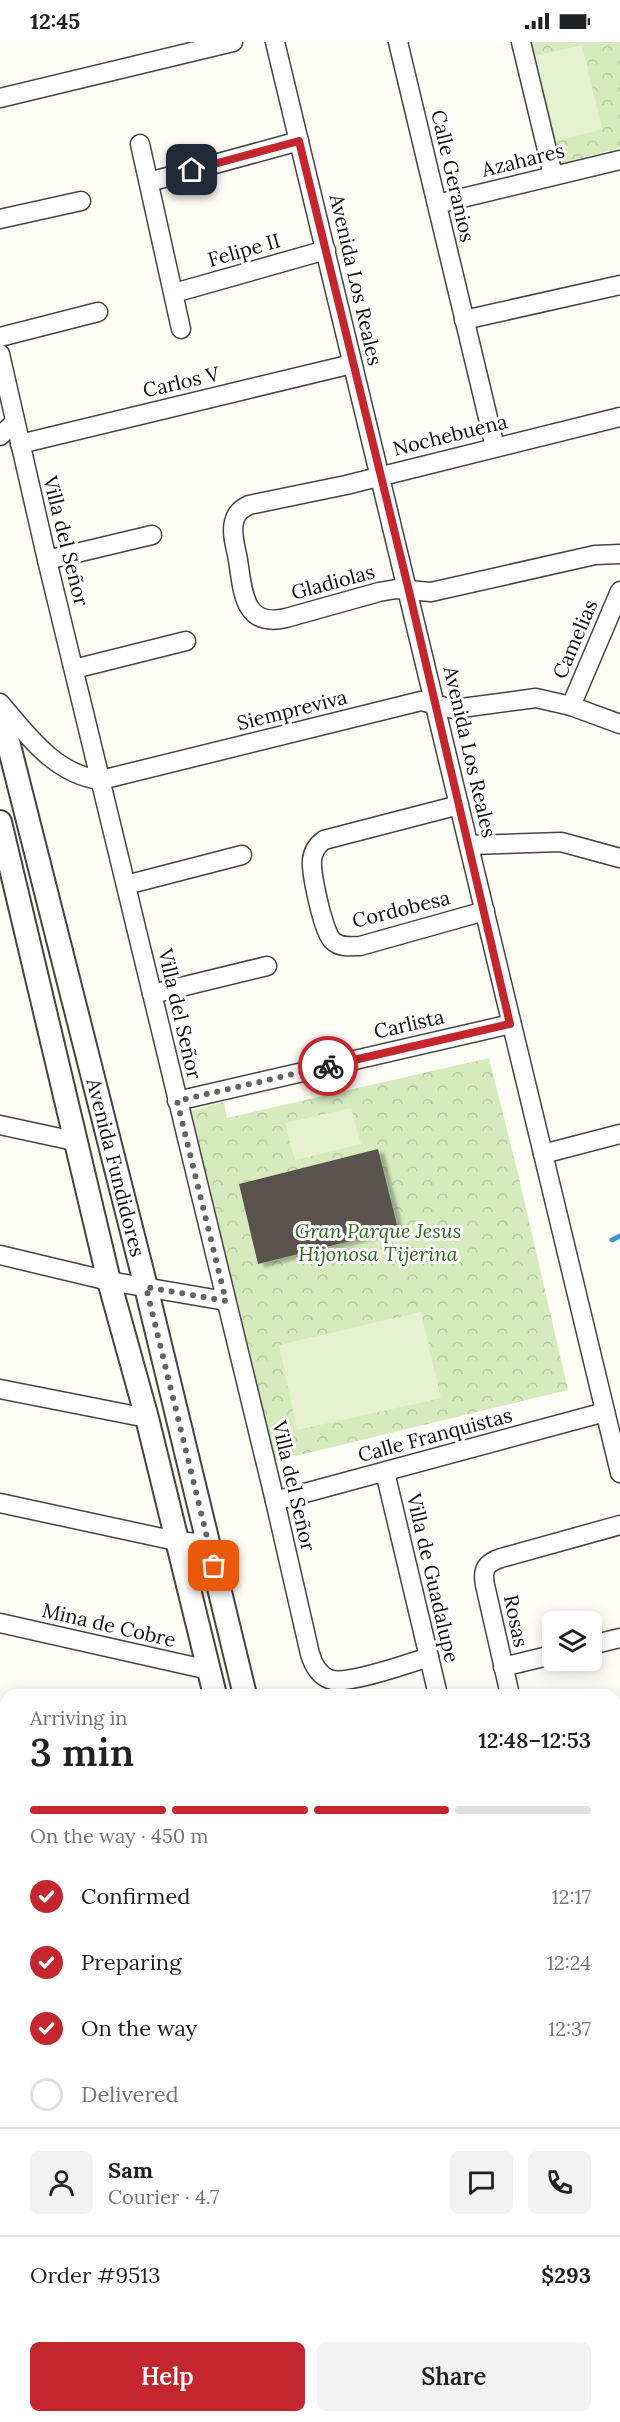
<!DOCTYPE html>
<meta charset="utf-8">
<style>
body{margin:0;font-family:Lora,serif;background:#f2f2f2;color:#202124;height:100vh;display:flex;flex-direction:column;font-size:22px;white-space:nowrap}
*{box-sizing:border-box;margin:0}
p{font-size:20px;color:#757577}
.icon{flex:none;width:33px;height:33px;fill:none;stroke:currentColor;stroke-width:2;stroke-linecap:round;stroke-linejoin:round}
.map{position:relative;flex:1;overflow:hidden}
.details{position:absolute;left:0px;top:1647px;width:621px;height:734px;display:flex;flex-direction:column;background:#fff;border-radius:18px 18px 0 0;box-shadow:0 3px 15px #0003}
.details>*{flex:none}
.buttons{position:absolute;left:542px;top:1569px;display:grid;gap:12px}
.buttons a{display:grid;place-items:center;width:60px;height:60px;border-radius:9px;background:#fff;box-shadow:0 3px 15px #0003;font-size:30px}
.pin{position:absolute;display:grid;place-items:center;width:51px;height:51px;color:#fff;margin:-26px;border-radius:12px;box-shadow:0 3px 9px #0006}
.courier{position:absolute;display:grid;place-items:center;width:60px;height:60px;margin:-30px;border:4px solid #c4262e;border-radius:50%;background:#fff;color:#222;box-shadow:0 2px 8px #0007}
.overview em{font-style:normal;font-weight:600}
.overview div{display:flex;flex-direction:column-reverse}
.overview{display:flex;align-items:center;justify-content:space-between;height:102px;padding:0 30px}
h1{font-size:39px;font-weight:600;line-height:45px}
.bar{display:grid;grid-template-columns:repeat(4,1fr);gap:9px 6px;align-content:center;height:72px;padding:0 30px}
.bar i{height:8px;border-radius:4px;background:#e0e0e0}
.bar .active{background:#c4262e}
.bar p{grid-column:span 4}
.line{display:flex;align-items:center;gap:15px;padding:0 30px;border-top:2px solid #e0e0e0}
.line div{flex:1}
.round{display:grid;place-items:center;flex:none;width:63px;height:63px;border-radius:9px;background:#f2f2f2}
ol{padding:0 30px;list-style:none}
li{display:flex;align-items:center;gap:18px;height:66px}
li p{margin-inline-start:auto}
li .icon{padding:6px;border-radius:50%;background:#c4262e;color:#fff;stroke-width:4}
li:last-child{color:#757577}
li i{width:33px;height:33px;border:3px solid #e0e0e0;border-radius:50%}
.button{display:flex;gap:12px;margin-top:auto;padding:12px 30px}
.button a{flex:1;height:69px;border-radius:9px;background:#c4262e;color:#fff;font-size:24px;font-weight:600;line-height:69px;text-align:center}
.button a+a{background:#f2f2f2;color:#202124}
.status{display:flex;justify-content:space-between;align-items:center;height:42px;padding:0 30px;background:#fff;direction:ltr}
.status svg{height:16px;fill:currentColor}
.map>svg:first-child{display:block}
.farmland{fill:url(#farmland-furrows)}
.park{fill:url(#park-crowns)}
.pitch{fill:#e6f2cf}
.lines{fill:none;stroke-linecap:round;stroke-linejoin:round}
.stream{stroke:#3f96cf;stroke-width:5}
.building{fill:#5a524d;filter:url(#shadow)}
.service-casing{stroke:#444;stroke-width:12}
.minor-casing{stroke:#444;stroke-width:21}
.tertiary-casing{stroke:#444;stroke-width:26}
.primary-casing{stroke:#222;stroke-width:32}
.service{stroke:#fff;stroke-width:9}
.minor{stroke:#fff;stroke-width:18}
.tertiary{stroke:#fff;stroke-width:22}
.primary{stroke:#f9d66b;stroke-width:28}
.done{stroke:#646461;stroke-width:6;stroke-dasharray:0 10.8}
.route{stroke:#c4262e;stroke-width:8}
.labels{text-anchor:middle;stroke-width:6;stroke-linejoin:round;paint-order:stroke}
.street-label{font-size:20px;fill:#111;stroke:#fff}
.park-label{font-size:20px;font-style:italic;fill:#2f6b1f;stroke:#fff}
</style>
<div class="status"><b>12:45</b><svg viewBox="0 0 49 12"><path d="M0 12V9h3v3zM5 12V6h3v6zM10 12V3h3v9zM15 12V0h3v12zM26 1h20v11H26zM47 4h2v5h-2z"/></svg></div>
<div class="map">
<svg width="620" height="2380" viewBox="0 0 620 2380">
<defs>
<pattern id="farmland-furrows" width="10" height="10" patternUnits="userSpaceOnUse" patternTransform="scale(1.5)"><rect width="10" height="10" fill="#f6f3d4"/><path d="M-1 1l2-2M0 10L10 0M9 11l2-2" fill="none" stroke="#d2cfb5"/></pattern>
<pattern id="park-crowns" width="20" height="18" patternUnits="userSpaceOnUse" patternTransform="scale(1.5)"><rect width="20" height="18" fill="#d5ebbd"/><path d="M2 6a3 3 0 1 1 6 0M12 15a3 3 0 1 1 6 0" fill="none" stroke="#b6c8a1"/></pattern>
<filter id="shadow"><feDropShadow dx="6" dy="3.5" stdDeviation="1.5" flood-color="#0004"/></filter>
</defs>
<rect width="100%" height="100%" fill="#fffdf5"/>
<polygon class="farmland" points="388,2374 388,2380 136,2380 136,2375"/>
<g class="park">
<polygon points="530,0 620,0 620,106 559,122"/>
<polygon points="489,1016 519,1136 568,1348 275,1419 190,1069 224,1060 227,1076"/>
</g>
<g class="pitch">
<polygon points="582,3 602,87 557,99 535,14"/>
<polygon points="351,1066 361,1102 295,1118 285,1081"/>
<polygon points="421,1270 441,1356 297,1388 279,1303"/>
</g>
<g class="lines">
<polyline class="stream" points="612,1198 620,1194"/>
</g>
<g class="building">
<polygon points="378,1107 398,1187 258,1222 239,1142"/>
<polygon points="147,2374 204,2374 204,2380 146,2380"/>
</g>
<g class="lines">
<defs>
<g id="service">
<polyline points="121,2374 121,2380"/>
<polyline points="285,2374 286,2380"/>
<polyline points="324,2374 324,2380"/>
<polyline points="403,2374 403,2380"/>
<polyline points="228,2380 229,2374"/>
</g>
<g id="minor">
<polyline points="275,0 620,1431"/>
<polyline points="398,0 495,405"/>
<polyline points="521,0 553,133"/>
<polyline points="0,56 233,0"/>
<polyline points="140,102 181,287"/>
<polyline points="149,140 299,99"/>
<polyline points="437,162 620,118"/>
<polyline points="0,177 81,159"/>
<polyline points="174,251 326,208"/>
<polyline points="464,278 620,243"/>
<polyline points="0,295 98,270"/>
<path d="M0,312L47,518L275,1459L310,1612C313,1622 319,1633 329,1637C346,1644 409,1621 429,1615"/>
<path d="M620,375L346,443L249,463C241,467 236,471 234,480C231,492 236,506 238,518C243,549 243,586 286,576L379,550L396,547L431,550L595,513L620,512"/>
<polyline points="0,394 14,381"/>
<polyline points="20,402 352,322"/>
<polyline points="47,518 152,493"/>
<polyline points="74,627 186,599"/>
<path d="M0,661C28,694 56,733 101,738L421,659L454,667L536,656L571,664L620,682"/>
<polyline points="571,664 620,549"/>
<path d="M459,763L324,798C317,803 313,809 312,818C311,831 323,891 333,899C340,906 351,904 360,904L485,869"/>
<polyline points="469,803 561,800 620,816"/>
<polyline points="126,843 242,813"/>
<polyline points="152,952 267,924"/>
<polyline points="177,1059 511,982"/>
<polyline points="0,1083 74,1099"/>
<polyline points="543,1112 620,1092"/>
<polyline points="0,1213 109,1239 226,1259"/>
<polyline points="0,1347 147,1376"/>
<polyline points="385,1430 438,1653"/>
<polyline points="275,1459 605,1370"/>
<polyline points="0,1461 176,1499 209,1502"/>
<polyline points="0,1581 209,1628"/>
<polyline points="591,1603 620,1596"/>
<polyline points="503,1625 552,1613"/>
<path d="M510,1653L485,1543C482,1527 486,1521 501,1516L620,1483"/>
<polyline points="0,1705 6,1706"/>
<polyline points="615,1714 620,1713"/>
<polyline points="0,1827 6,1828"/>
<polyline points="615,1832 620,1831"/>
<polyline points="615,1952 620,1951"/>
<polyline points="615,2066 620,2065"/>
<polyline points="0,2073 6,2073"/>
<polyline points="0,2146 6,2162"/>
</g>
<g id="tertiary">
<path id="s1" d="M0,668L146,1245L245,1653"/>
<polyline points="0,780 109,1239 147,1376 215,1653"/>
<polyline points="615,2214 620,2214"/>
<polyline points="615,2319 620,2319"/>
<polyline points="0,2329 6,2329"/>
</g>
<g id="primary">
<polyline points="615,2241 620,2241"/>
<polyline points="0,2257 6,2257"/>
<polyline points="615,2281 620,2281"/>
<polyline points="0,2291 6,2291"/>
</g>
</defs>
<use href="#service" class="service-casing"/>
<use href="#minor" class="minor-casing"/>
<use href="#tertiary" class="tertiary-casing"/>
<use href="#primary" class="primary-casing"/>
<use href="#service" class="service"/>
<use href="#minor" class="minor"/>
<use href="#tertiary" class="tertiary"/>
<use href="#primary" class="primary"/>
</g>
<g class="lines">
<polyline class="done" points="214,1524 146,1245 226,1259 177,1059 328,1024"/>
<polyline class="route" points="192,128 299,99 409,549 510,982 328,1024"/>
</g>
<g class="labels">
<g class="street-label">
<text transform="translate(523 118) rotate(-14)" y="7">Azahares</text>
<text transform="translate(453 134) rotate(77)" y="7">Calle Geranios</text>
<text transform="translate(244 208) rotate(-16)" y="7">Felipe II</text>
<text transform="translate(356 238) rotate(77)" y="7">Avenida Los Reales</text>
<text transform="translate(181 340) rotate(-13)" y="7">Carlos V</text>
<text transform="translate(450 393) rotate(-14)" y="7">Nochebuena</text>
<text transform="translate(66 499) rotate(76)" y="7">Villa del Señor</text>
<text transform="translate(333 540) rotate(-15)" y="7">Gladiolas</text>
<text transform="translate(575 597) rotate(-67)" y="7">Camelias</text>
<text transform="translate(292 668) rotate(-14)" y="7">Siempreviva</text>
<text transform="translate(470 710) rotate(77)" y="7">Avenida Los Reales</text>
<text transform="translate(401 867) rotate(-14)" y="7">Cordobesa</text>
<text transform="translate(180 972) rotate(77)" y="7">Villa del Señor</text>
<text transform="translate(409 982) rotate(-13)" y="7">Carlista</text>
<text dy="7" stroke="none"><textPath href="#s1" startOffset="472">Avenida Fundidores</textPath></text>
<text transform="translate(435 1393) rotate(-15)" y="7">Calle Franquistas</text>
<text transform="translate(294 1444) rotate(77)" y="7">Villa del Señor</text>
<text transform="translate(433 1536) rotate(77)" y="7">Villa de Guadalupe</text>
<text transform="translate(516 1579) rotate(78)" y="7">Rosas</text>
<text transform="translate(109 1583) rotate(13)" y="7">Mina de Cobre</text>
</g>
<g class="park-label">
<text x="378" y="1196">Gran Parque Jesus<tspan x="378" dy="23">Hijonosa Tijerina</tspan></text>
</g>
</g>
</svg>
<div class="buttons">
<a><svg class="icon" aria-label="layers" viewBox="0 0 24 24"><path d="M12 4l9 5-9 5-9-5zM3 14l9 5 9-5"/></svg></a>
</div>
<div class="pin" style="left:214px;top:1524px;background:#ea580c"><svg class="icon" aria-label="bag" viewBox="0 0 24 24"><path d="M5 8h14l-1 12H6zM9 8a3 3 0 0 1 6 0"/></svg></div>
<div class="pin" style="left:192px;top:128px;background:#1f2937"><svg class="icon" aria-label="home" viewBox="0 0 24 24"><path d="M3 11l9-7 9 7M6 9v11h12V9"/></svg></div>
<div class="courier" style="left:328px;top:1024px"><svg class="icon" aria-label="bike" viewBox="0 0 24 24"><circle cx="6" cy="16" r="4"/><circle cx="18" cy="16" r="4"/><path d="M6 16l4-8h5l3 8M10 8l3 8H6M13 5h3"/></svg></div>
<section class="details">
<div class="overview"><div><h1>3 min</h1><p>Arriving in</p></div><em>12:48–12:53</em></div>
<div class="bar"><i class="active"></i><i class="active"></i><i class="active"></i><i></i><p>On the way · 450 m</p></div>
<ol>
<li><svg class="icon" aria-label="check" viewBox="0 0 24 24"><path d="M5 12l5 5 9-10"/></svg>Confirmed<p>12:17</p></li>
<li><svg class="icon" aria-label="check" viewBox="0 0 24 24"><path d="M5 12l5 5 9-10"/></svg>Preparing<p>12:24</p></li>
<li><svg class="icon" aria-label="check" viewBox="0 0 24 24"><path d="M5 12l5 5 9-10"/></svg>On the way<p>12:37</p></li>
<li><i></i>Delivered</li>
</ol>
<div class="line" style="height:108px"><a class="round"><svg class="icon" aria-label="person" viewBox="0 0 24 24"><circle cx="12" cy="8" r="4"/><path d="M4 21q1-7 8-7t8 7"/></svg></a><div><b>Sam</b><p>Courier · 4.7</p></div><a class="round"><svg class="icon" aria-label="chat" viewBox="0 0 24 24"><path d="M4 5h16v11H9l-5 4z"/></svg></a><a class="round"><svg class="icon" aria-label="phone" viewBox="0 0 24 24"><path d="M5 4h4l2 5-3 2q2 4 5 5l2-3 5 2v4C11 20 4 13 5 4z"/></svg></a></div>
<div class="line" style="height:78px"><div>Order #9513</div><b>$293</b></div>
<div class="button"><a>Help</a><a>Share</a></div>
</section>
</div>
